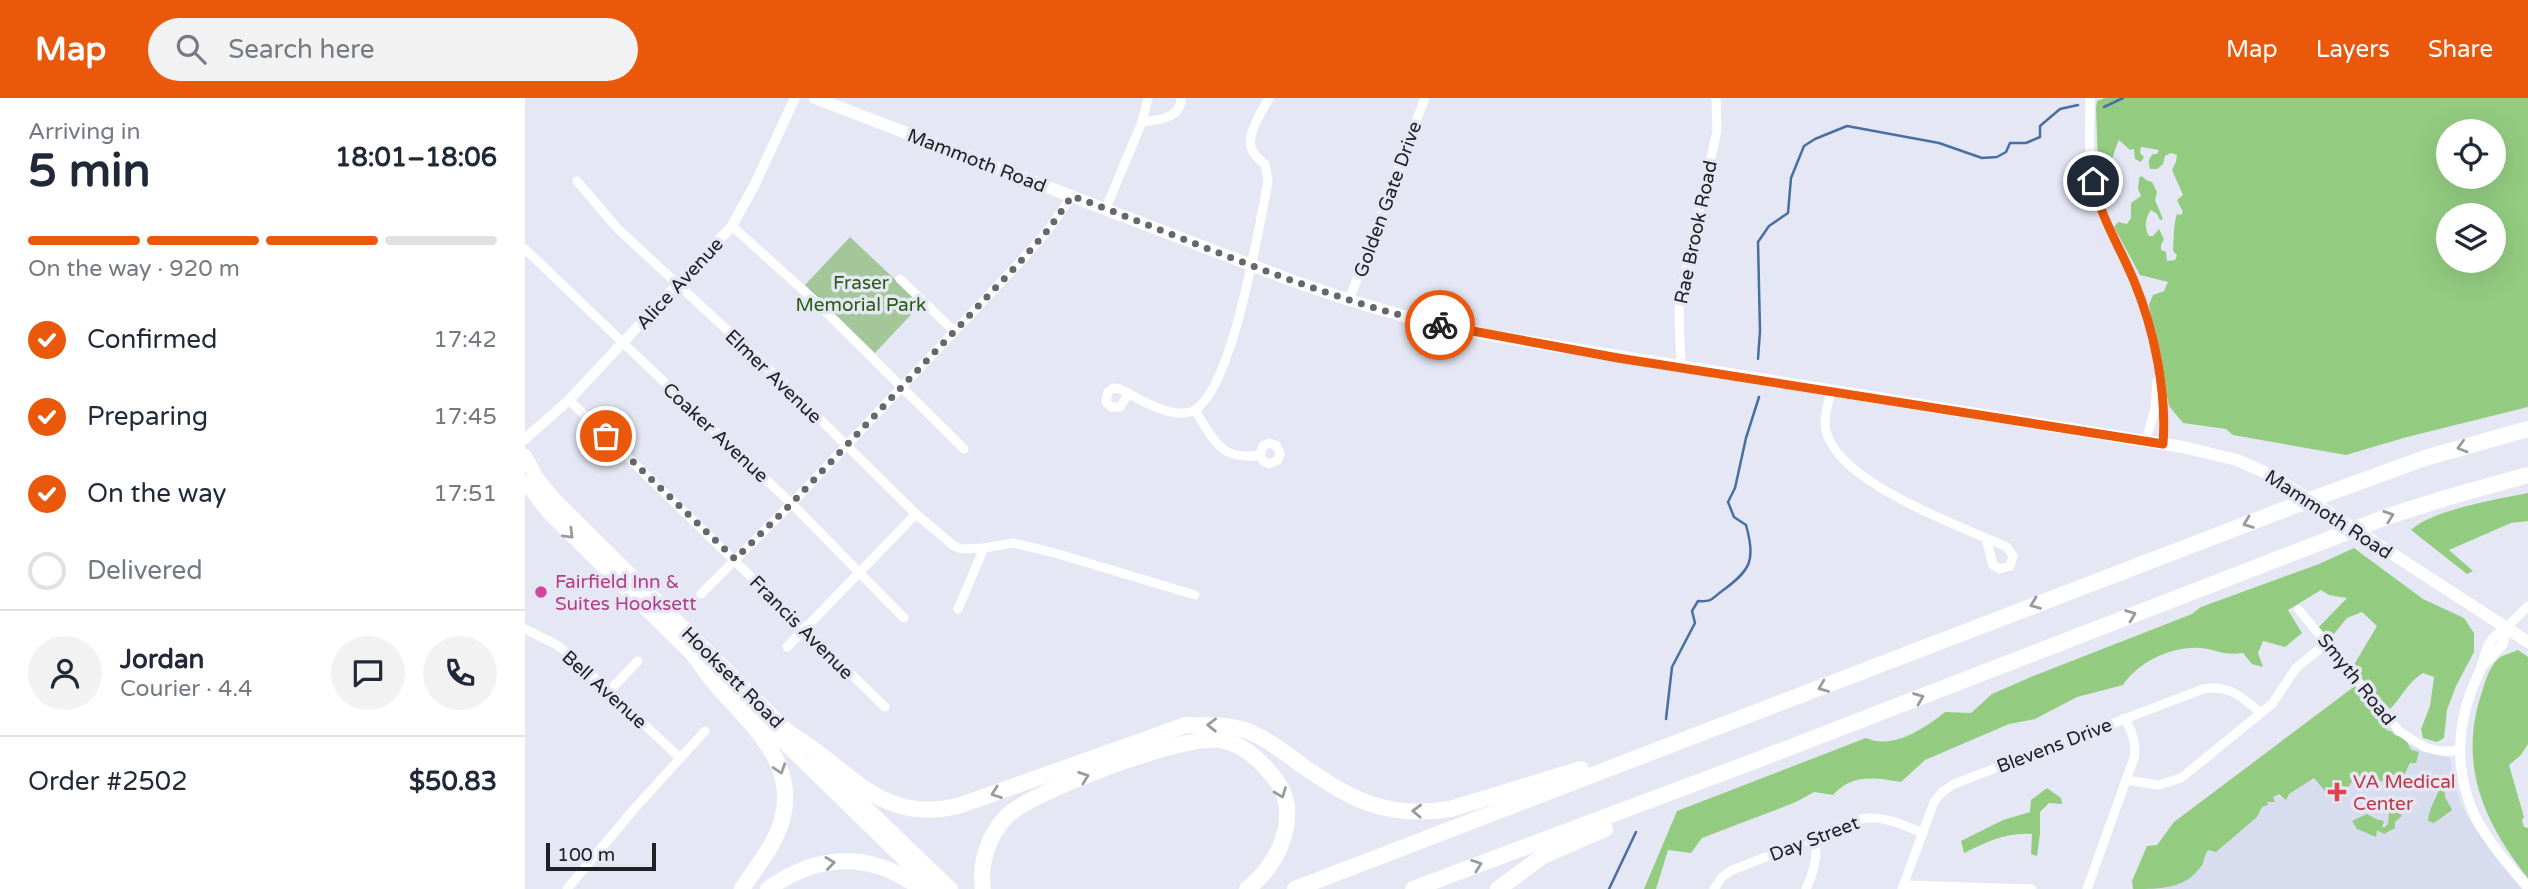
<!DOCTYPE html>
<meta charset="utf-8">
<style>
body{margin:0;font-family:"Varela Round",sans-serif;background:#f2f2f3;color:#1f2937;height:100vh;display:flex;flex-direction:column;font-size:26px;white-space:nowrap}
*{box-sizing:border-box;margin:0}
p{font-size:23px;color:#747a83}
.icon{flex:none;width:38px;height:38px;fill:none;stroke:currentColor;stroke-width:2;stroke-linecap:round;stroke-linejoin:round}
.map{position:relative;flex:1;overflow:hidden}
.drawer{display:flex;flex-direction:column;background:#fff;width:525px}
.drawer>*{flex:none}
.tools{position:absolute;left:1911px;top:21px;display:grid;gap:14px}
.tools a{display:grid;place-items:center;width:70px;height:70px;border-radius:50%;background:#fff;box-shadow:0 7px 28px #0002;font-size:35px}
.scale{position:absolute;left:21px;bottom:18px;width:110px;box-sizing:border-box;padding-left:7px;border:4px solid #202125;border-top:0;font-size:19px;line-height:24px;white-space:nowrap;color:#202125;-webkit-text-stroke:5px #e5e8f4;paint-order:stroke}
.pin{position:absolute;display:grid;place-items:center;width:60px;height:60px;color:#fff;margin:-30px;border:4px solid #fff;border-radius:50%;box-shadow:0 2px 7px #0007}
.courier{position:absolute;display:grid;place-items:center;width:70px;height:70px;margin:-35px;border:5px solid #ea580c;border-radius:50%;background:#fff;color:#222;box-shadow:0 2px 9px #0007}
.summary em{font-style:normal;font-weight:800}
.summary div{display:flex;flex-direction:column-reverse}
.summary{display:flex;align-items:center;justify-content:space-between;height:119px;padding:0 28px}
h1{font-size:46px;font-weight:800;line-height:52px}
.bar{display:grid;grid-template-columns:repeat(4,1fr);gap:10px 7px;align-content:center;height:84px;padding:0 28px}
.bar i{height:9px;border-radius:5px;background:#e0e1e3}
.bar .on{background:#ea580c}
.bar p{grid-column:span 4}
.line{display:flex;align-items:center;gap:18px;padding:0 28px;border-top:2px solid #e0e1e3}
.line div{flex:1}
.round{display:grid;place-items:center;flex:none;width:74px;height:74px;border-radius:37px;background:#f2f2f3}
ol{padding:0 28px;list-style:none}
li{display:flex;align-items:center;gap:21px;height:77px}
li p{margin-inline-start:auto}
li .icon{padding:7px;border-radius:50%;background:#ea580c;color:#fff;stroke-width:4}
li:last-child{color:#747a83}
li i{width:38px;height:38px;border:4px solid #e0e1e3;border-radius:50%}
header{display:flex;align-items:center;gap:42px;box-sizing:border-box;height:98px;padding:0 35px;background:#ea580c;color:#fff}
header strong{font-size:33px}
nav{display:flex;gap:38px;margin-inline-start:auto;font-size:24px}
.search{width:490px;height:63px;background:#f2f2f3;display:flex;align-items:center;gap:18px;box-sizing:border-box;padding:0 24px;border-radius:38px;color:#747a83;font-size:26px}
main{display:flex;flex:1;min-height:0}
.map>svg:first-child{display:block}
.built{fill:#d7dcee}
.green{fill:#a3c798}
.forest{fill:#93cc81;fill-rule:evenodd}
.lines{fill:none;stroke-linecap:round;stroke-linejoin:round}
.stream{stroke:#486f9f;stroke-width:2.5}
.minor{stroke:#fff;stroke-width:9}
.tertiary{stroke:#fff;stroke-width:10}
.secondary{stroke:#fff;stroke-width:12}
.primary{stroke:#fff;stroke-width:14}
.motorway{stroke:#fff;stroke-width:16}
.oneway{stroke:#9b9b9d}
.done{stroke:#65676d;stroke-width:7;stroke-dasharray:0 12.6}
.route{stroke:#ea580c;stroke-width:9}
.hotel-dot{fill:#d1479c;stroke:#e5e8f4;stroke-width:2.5}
.health-dot{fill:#e0444e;stroke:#e5e8f4;stroke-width:2.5}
.labels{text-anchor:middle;stroke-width:7;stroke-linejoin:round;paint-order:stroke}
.street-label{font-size:19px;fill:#202125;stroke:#e5e8f4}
.park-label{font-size:19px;fill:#285c12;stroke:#e5e8f4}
.hotel-label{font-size:19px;fill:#b23c85;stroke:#e5e8f4;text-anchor:start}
.health-label{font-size:19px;fill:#be3a42;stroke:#e5e8f4;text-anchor:start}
</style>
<header>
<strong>Map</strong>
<div class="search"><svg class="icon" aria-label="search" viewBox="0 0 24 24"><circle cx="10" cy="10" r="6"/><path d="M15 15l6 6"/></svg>Search here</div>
<nav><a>Map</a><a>Layers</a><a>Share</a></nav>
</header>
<main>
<section class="drawer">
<div class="summary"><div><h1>5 min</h1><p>Arriving in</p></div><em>18:01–18:06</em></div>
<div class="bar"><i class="on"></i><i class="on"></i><i class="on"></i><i></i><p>On the way · 920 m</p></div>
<ol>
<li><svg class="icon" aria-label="check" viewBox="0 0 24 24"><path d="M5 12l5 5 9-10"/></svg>Confirmed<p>17:42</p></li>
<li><svg class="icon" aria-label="check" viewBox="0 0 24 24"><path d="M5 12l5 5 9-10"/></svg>Preparing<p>17:45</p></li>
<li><svg class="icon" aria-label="check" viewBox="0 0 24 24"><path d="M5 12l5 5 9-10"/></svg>On the way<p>17:51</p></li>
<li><i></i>Delivered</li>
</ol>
<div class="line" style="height:126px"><a class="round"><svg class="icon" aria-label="person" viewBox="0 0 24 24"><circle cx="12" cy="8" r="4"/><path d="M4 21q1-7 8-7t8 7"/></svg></a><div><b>Jordan</b><p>Courier · 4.4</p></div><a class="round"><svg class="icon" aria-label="chat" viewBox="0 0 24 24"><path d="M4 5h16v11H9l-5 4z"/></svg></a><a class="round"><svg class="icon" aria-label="phone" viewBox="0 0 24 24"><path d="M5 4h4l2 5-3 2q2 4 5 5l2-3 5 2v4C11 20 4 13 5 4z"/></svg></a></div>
<div class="line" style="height:91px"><div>Order #2502</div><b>$50.83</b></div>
</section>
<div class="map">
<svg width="2003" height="791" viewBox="0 0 2003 791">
<rect width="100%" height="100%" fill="#e5e8f4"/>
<polygon class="built" points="1831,590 1878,643 1894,652 1925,660 1935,705 1951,732 1999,791 1617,791"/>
<polygon class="green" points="325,139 396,206 350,255 280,187"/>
<g class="forest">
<path d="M1580,0H2003V309L1882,339L1821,357L1708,337L1701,331L1658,325L1644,308L1624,207L1628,197L1639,193L1643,184L1615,177L1589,129L1593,124L1602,126L1606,120V105L1616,98L1613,91L1614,80L1617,78L1621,82L1627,84L1632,94L1630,102L1638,121L1635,122L1632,116L1626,112C1620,120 1619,129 1624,138H1628L1634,131L1639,141L1636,147V152L1641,154L1642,163L1650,162L1652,157L1648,153C1649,141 1648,128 1652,116L1656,117L1658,114L1652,102L1658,97L1647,72L1651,64L1652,57L1646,55L1640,58L1638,66L1632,71H1625C1623,64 1623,61 1628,56H1632L1634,52L1616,49L1615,55L1619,59L1616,64L1610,61L1609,51L1605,52L1594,42C1589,51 1589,62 1582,68H1573L1571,10L1572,3ZM1923,33H1969V79H1923ZM1923,117H1969V163H1923Z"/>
<path d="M2003,395V423L1986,425L1924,452L1948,473L1942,476L1886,432C1907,412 1973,401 2003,395Z"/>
<path d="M1829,450L1898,501L1939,520L1949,535V554L1931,588L1922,612L1919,640L1912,644L1898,640L1896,631L1905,608L1909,579L1898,575C1881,586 1879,597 1865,611L1827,570L1852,528L1837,514L1822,520L1804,542L1793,530L1822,500L1804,497L1796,492L1763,512L1777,535L1760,549L1738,543L1733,555L1738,569L1727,566L1718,555C1697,558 1692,551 1675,550C1647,548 1613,564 1598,587L1552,599L1510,621L1484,626L1400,662L1376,684C1350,680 1328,675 1308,697L1289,694L1271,704L1177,740L1166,755L1143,752L1131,791H1119L1152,713L1341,640C1367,652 1399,631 1420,614L1446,615L1467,596L1506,579L1667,516L1676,509L1794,466Z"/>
<path d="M1993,552L2003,559V646L1996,657L1984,667L1999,719L1997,722L1999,729L2003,730V780C1960,726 1934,670 1955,600C1959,588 1963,570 1973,561C1977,557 1987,555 1993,552Z"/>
<path d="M1830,588L1834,592L1833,597L1863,633H1866L1871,638L1874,637L1882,644L1886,652L1894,654L1891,665H1885L1879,677H1865L1858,684L1849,680L1846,673L1837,683L1827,684L1823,689L1814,687L1811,691L1800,693L1789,680L1764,696L1761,702L1754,696L1748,699L1750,704H1742L1743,707L1737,709L1732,719L1691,754L1683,752C1679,758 1680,761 1677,767C1661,791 1636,791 1608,791L1607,783L1622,748L1632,747L1649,724Z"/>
<path d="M1916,686H1919L1920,699L1927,712L1909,725L1903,723C1904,709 1912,700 1916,686Z"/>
<path d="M1522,690L1536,700L1537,706L1524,705L1515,714V736L1512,758L1506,756L1507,736C1481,734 1462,744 1439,755L1436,743L1478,722L1505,714L1506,702Z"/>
<polygon points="1862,706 1864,706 1877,718 1870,724 1870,730 1859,736 1852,732 1851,739 1832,731 1827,723 1842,716 1853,722 1857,722 1859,724 1857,728 1859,730 1863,726 1864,715"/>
</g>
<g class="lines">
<g class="stream">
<polyline points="1579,9 1598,0"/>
<polyline points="1233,261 1235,233 1233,144 1244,128 1263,115 1266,80 1279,48 1290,41 1322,28 1414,45 1457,60 1472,59 1481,54 1485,45 1501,45 1515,39 1515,28 1535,11 1553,7"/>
<path d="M1141,621L1147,569L1170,525L1167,513L1173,503C1188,504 1186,501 1197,493C1226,472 1231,462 1221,427L1209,419L1203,404L1210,390L1221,340L1234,299"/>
<polyline points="1084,791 1111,734"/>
</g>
<g class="minor">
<path d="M623,0L617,24C633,22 657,20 656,0"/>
<path d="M1565,0C1565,33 1562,69 1572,101C1581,130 1598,156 1609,184C1629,232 1642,294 1638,346"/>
<polyline points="52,83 93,131 242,269 391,416 429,448 437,451 459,450 488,445 530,455 670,497"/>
<polyline points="581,110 617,24"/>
<polyline points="207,128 289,202 439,351"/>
<polyline points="0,151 272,411 379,520"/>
<polyline points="375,181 429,233"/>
<polyline points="824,202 900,0"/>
<polyline points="1156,269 1154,217 1155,199 1192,33 1191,0"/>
<path d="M1306,294C1302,309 1296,326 1304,341C1325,389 1435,428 1482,449L1488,458L1485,468L1475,471L1468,467L1461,440"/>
<path d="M604,295L595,309H586L581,304L583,294L588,290L595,291C615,301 643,320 665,314C707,301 734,126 743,84L740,66C736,63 731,59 728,54C719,39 737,13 744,0"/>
<polyline points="44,302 360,609"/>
<path d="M670,312C688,341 696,364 735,357L738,363L744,366L753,362L755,355L751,347L744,345L738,348L735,357"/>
<polyline points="1621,343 1630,310 1632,283"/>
<polyline points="176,496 266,406 495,164 523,132 547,98"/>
<polyline points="433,511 459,450"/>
<polyline points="1774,512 1874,633 1899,649 1915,653 1934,653"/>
<polyline points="0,531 32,547 46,558 155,660"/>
<polyline points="1980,531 2003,508"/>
<polyline points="262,549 391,416"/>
<polyline points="84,593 113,563"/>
<polyline points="1601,682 1634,687 1656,680 1747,606 1771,570 1802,545"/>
<polyline points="1380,787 1507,791"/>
<polyline points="42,791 110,710 180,633"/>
<path d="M1189,791L1197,779L1205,773L1337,721C1358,717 1378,727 1398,735"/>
<path d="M1281,791C1289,773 1293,759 1290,739"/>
<path d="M1377,791L1409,704L1417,694L1429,686L1678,591C1704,586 1717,599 1736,615"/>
<path d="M1562,791L1609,660C1612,644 1607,634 1599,620"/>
</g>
<g class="tertiary">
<polyline points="0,341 44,302 207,128 230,86 270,0"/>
<path d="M1980,531C1958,544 1963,555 1954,575C1932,620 1928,669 1949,716C1962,743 1984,767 2003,790"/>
<polyline points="1958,567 1978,546 1980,531"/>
</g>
<polyline class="secondary" points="290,0 768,183 824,202 889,221 969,238 1658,349 1712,362 1746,377 2003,544"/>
<g class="primary">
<polyline points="0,358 12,380 28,400 272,642"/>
<polyline points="0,384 24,415 177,566"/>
<polyline points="202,589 409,791"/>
<polyline points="291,661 426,791"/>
</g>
<g class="motorway">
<path d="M170,559C178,569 185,580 193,589C226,627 273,665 257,722C250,747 231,769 217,791"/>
<path d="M264,635C324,670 356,729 436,707L661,627C683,627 704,626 725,634C743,642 759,654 775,666C826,702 861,721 925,711L1056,671"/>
<path d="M243,791C293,755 347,753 396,791"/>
<path d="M458,791C454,765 464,736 482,718C507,693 660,636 694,642C712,644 727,655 739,668C748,677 758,690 761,703C767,737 748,771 722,791"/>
<polyline points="770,791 1779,404 1900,360 2003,331"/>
<polyline points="888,791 1227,664 1864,418 1924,399 2003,377"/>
<polyline points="973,791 1018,758 1080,731"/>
</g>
</g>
<defs><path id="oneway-chevron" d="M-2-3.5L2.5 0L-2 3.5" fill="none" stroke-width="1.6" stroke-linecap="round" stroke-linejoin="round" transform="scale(1.75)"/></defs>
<g class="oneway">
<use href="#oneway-chevron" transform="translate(1937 349) rotate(164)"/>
<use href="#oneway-chevron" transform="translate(1864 418) rotate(-19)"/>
<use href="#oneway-chevron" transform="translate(1723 425) rotate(159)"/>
<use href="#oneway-chevron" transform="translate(44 436) rotate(45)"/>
<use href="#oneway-chevron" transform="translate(1510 506) rotate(159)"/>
<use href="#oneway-chevron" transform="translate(1606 517) rotate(-21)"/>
<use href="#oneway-chevron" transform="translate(1298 589) rotate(158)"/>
<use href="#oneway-chevron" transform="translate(1394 600) rotate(-21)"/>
<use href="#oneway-chevron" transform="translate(687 627) rotate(-179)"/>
<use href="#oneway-chevron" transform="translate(255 671) rotate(72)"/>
<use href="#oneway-chevron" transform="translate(559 679) rotate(-20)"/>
<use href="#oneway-chevron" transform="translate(471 695) rotate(160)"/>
<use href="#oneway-chevron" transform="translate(756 695) rotate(69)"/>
<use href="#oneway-chevron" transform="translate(892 713) rotate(-178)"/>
<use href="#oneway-chevron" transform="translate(305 765) rotate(-7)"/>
<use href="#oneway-chevron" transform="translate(952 767) rotate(-20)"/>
</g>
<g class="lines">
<path class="done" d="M81,338L210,461L266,406L495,164L523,132L547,98C669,143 788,198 915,227"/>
<path class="route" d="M915,227L1093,260L1638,346C1642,293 1629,231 1609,183C1595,149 1575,119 1568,83"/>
</g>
<circle class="hotel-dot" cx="16" cy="494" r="7"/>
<path class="health-dot" d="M1808.5 683.5h7v7h7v7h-7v7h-7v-7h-7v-7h7z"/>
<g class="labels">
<g class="street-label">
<text transform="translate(452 62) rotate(21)" y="7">Mammoth Road</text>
<text transform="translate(862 101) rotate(-70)" y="7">Golden Gate Drive</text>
<text transform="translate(1170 134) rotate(-78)" y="7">Rae Brook Road</text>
<text transform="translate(154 185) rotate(-47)" y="7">Alice Avenue</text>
<text transform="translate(249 278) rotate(44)" y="7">Elmer Avenue</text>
<text transform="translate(191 334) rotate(43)" y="7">Coaker Avenue</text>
<text transform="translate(1804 416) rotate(33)" y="7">Mammoth Road</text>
<text transform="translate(277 529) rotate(45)" y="7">Francis Avenue</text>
<text transform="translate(208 579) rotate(45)" y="7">Hooksett Road</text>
<text transform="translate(1832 581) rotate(51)" y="7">Smyth Road</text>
<text transform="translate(80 591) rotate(42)" y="7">Bell Avenue</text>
<text transform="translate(1529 647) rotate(-21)" y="7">Blevens Drive</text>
<text transform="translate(1289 740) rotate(-21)" y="7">Day Street</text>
</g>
<g class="park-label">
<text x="336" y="191">Fraser<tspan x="336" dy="22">Memorial Park</tspan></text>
</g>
<g class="hotel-label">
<text x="30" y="490">Fairfield Inn &amp;<tspan x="30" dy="22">Suites Hooksett</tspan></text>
</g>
<g class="health-label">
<text x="1828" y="690">VA Medical<tspan x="1828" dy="22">Center</tspan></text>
</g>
</g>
</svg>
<div class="tools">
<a><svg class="icon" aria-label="locate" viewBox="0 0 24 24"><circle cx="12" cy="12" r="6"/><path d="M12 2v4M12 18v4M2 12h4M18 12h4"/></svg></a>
<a><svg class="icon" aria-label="layers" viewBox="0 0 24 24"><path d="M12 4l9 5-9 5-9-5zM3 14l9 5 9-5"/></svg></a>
</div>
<div class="scale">100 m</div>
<div class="pin" style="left:81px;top:338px;background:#ea580c"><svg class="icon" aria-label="bag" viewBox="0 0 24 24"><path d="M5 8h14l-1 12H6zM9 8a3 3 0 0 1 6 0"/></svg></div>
<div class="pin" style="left:1568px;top:83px;background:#1f2937"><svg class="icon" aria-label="home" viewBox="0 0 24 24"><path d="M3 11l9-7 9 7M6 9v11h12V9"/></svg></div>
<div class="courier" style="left:915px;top:227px"><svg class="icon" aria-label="bike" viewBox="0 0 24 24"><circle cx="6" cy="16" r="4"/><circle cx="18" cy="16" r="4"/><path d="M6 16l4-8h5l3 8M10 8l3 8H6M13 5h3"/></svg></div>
</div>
</main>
